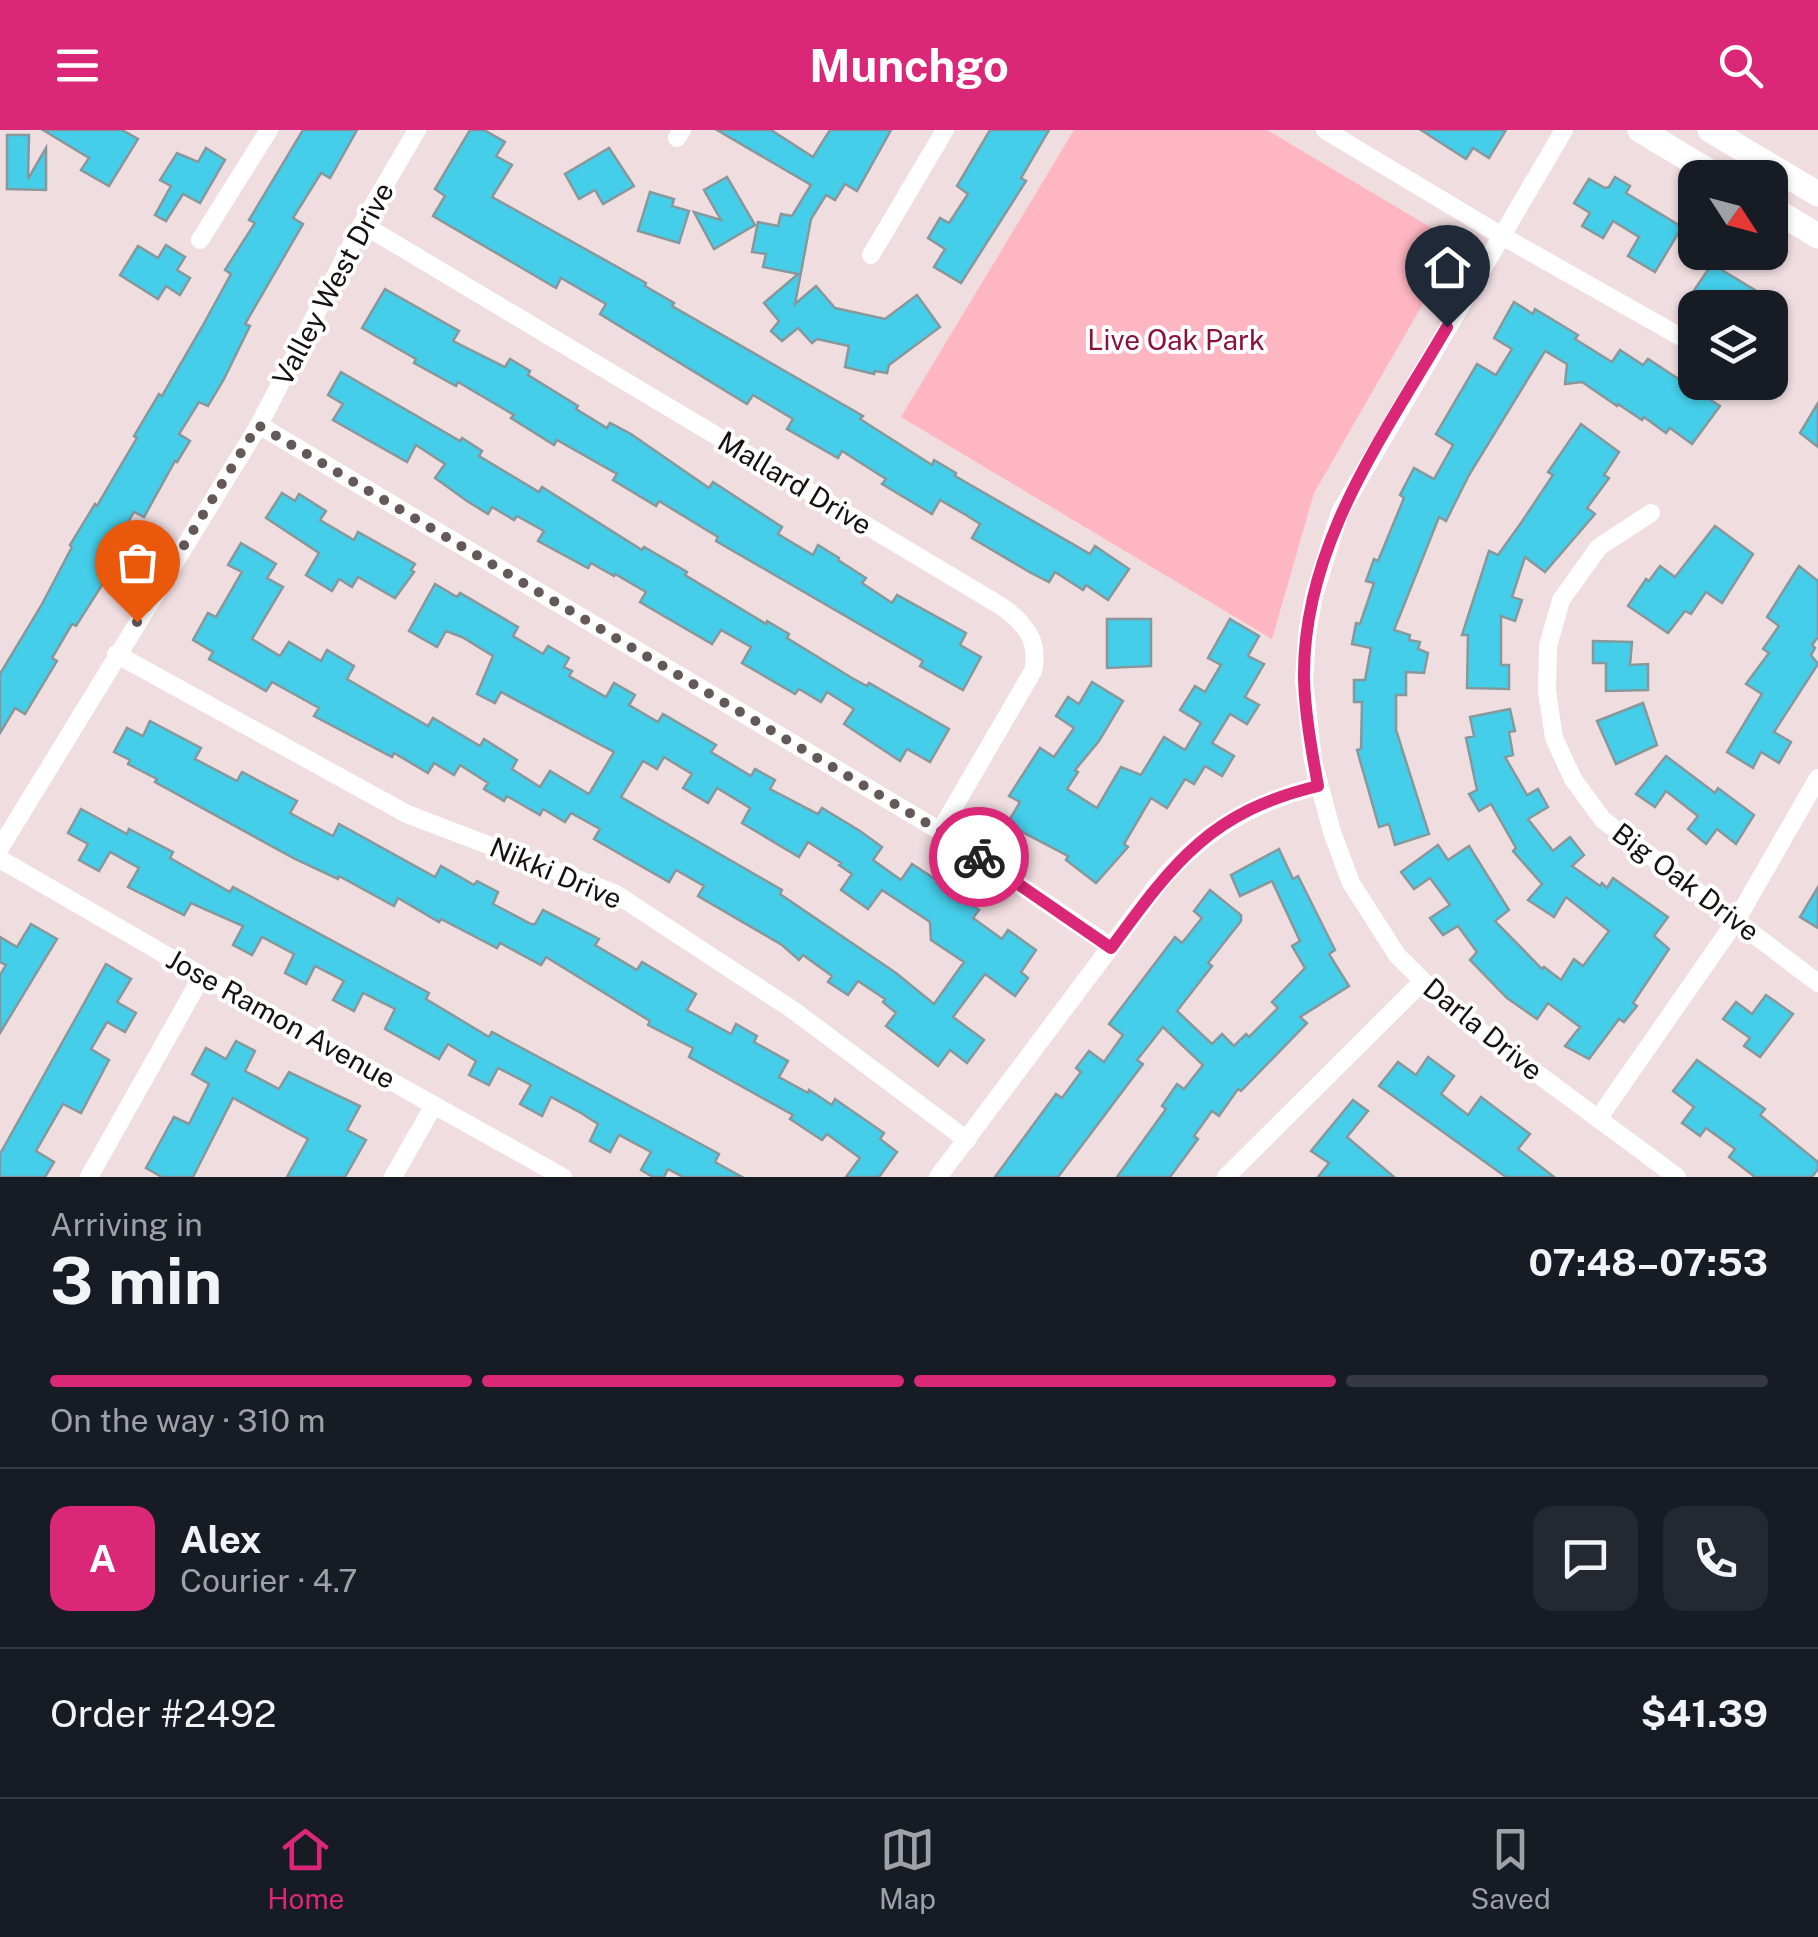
<!DOCTYPE html>
<meta charset="utf-8">
<style>
body{margin:0;font-family:"Public Sans",sans-serif;background:#242831;color:#f1f3f6;height:100vh;display:flex;flex-direction:column;font-size:38px;white-space:nowrap}
*{box-sizing:border-box;margin:0}
p{font-size:32px;color:#9ea1a6}
.icon{flex:none;width:55px;height:55px;fill:none;stroke:currentColor;stroke-width:2;stroke-linecap:round;stroke-linejoin:round}
.map{position:relative;height:1047px;overflow:hidden}
.panel{display:flex;flex-direction:column;background:#171b24;flex:1}
.panel>*{flex:none}
.needle{width:65px;rotate:126deg}
.fabs{position:absolute;left:1678px;top:30px;display:grid;gap:20px}
.fabs a{display:grid;place-items:center;width:110px;height:110px;border-radius:20px;background:#171b24;box-shadow:0 2px 8px #0004;font-size:50px}
.pin{position:absolute;display:grid;place-items:center;width:85px;height:85px;color:#fff;margin:-102px -42px;border-radius:50% 50% 50% 0;rotate:-45deg;box-shadow:0 0 10px #0007}
.pin .icon{rotate:45deg}
.courier{position:absolute;display:grid;place-items:center;width:100px;height:100px;margin:-50px;border:8px solid #db2777;border-radius:50%;background:#fff;color:#222;box-shadow:0 2px 12px #0007}
.overview em{font-style:normal;font-weight:700}
.overview div{display:flex;flex-direction:column-reverse}
.overview{display:flex;align-items:center;justify-content:space-between;height:170px;padding:0 50px}
h1{font-size:65px;font-weight:700;line-height:75px}
.bar{display:grid;grid-template-columns:repeat(4,1fr);gap:15px 10px;align-content:center;height:120px;padding:0 50px}
.bar i{height:12px;border-radius:8px;background:#363941}
.bar .active{background:#db2777}
.bar p{grid-column:span 4}
.line{display:flex;align-items:center;gap:25px;padding:0 50px;border-top:2px solid #363941}
.line div{flex:1}
.round{display:grid;place-items:center;flex:none;width:105px;height:105px;border-radius:20px;background:#242831}
header{display:flex;justify-content:space-between;align-items:center;height:130px;padding:0 50px;background:#db2777;color:#fff;font-size:45px;font-weight:700}
.tab-bar{display:flex;justify-content:space-around;align-items:center;height:140px;border-top:2px solid #363941;background:#171b24;font-size:28px;color:#9ea1a6}
.tab-bar a{display:grid;justify-items:center;gap:5px}
.tab-bar .active{color:#db2777}
.map>svg:first-child{display:block}
.green{fill:#feb6c2}
.building{fill:#45cee9;stroke:#87989c;stroke-width:2.5;fill-rule:evenodd}
.lines{fill:none;stroke-linecap:round;stroke-linejoin:round}
.street{stroke:#fff;stroke-width:18}
.secondary{stroke:#fff;stroke-width:25}
.done{stroke:#63585a;stroke-width:10;stroke-dasharray:0 18}
.route{stroke:#db2777;stroke-width:12}
.labels{text-anchor:middle;stroke-width:8;stroke-linejoin:round;paint-order:stroke}
.street-label{font-size:28px;fill:#171112;stroke:#fff}
.park-label{font-size:28px;fill:#87123a;stroke:#fff}
</style>
<header><svg class="icon" aria-label="menu" viewBox="0 0 24 24"><path d="M4 6h16M4 12h16M4 18h16"/></svg>Munchgo<svg class="icon" aria-label="search" viewBox="0 0 24 24"><circle cx="10" cy="10" r="6"/><path d="M15 15l6 6"/></svg></header>
<div class="map">
<svg width="1818" height="1047" viewBox="0 0 1818 1047">
<rect width="100%" height="100%" fill="#efdde0"/>
<polygon class="green" points="1074,0 1267,0 1435,100 1447,132 1314,363 1272,509 901,287"/>
<g class="building">
<polygon points="43,0 122,0 138,9 109,56 81,40 89,28"/>
<polygon points="303,0 357,0 330,48 321,43 293,88 303,94 245,194 250,196 224,249 208,276 199,272 179,304 190,311 177,332 175,331 144,387 134,382 115,413 125,419 76,496 72,494 52,528 57,531 25,584 15,578 0,603 0,544 41,476 72,417 70,415 95,374 97,376 137,308 134,306 159,264 162,266 202,197 231,144 225,140 255,93 249,90"/>
<polygon points="470,0 484,0 505,12 496,26 512,35 492,67 646,153 645,156 674,173 672,176 863,286 860,289 932,335 934,330 956,343 955,346 1090,424 1095,416 1129,439 1108,470 1086,455 1083,460 1055,442 1049,452 1031,443 972,408 980,394 966,385 940,370 932,384 882,354 886,349 842,321 838,328 787,299 793,289 753,265 747,274 600,184 606,174 561,148 556,158 433,86 445,66 435,59"/>
<polygon points="717,0 771,0 813,27 830,0 891,0 857,61 845,54 835,70 826,65 811,89 795,174 816,156 835,178 885,189 917,165 940,197 889,235 887,243 875,241 874,244 845,237 849,216 817,209 812,213 798,198 782,211 771,201 779,191 764,173 798,144 763,137 766,124 752,122 758,92 778,96 781,84 792,86 811,55"/>
<polygon points="990,0 1049,0 1021,48 1026,51 961,153 934,137 945,119 928,108 940,88 949,93 968,64 957,56"/>
<polygon points="1421,0 1506,0 1489,28 1473,18 1466,29"/>
<polygon points="7,5 29,5 28,49 46,18 46,60 7,59"/>
<polygon points="206,18 225,30 200,73 183,64 166,91 155,85 171,56 160,50 177,23 198,32"/>
<polygon points="609,18 634,56 603,74 595,60 579,69 565,44"/>
<polygon points="727,47 755,95 714,119 694,82 721,90 704,60"/>
<polygon points="1615,47 1630,56 1626,63 1682,97 1655,142 1628,126 1639,107 1613,91 1603,108 1582,96 1590,83 1574,73 1589,49 1605,58 1609,57"/>
<polygon points="650,62 674,69 672,76 689,81 679,113 638,101"/>
<polygon points="166,115 185,127 177,140 190,148 180,165 166,156 158,169 120,145 138,116 158,128"/>
<polygon points="1712,134 1763,165 1754,178 1682,178"/>
<polygon points="385,159 459,201 453,211 505,237 510,229 530,241 528,245 578,276 576,279 607,298 610,293 631,304 709,358 713,352 782,397 778,404 813,425 818,415 839,428 838,430 866,448 862,453 892,473 897,465 966,503 960,515 981,527 963,560 920,536 923,531 716,411 718,407 659,371 656,376 613,350 617,344 557,310 554,315 511,288 514,285 458,252 456,256 414,233 416,229 362,198"/>
<polygon points="1514,172 1533,184 1535,179 1578,205 1575,209 1612,232 1620,220 1643,235 1648,229 1720,276 1692,314 1670,298 1666,303 1644,287 1642,290 1618,274 1617,276 1582,252 1565,254 1567,234 1545,221 1469,345 1446,391 1439,387 1394,500 1410,505 1409,510 1420,512 1418,519 1428,523 1424,543 1406,542 1406,565 1396,565 1396,600 1429,704 1395,715 1389,694 1379,697 1357,620 1361,619 1362,572 1354,572 1354,550 1365,550 1371,518 1352,514 1356,493 1360,494 1374,453 1366,451 1374,429 1378,431 1404,368 1400,365 1414,338 1434,349 1453,315 1436,304 1477,234 1496,245 1512,219 1494,208"/>
<polygon points="341,242 460,311 462,308 482,321 479,326 539,362 542,357 642,420 644,417 687,442 685,445 766,494 767,491 789,504 787,508 852,548 867,556 869,553 949,599 930,632 907,619 900,631 844,594 854,579 827,562 821,572 799,559 795,564 742,533 751,517 721,500 712,514 640,472 646,462 615,444 614,446 591,433 588,438 538,411 544,401 517,386 514,390 492,377 488,384 467,371 435,348 445,334 416,315 407,332 333,290 343,274 328,265"/>
<polygon points="1818,273 1818,317 1800,303"/>
<polygon points="1581,294 1619,322 1604,345 1609,348 1587,378 1595,384 1545,442 1525,427 1512,467 1522,470 1515,491 1501,486 1501,535 1509,535 1509,559 1467,558 1468,505 1462,505 1489,421 1498,425 1521,393 1553,345 1548,342"/>
<polygon points="282,363 295,371 299,364 326,381 320,390 354,410 358,402 415,434 411,440 414,442 395,468 358,447 352,457 339,449 332,461 306,445 319,423 266,388"/>
<polygon points="1715,396 1753,424 1722,473 1706,462 1691,484 1685,481 1668,503 1628,476 1646,449 1649,451 1660,436 1675,447"/>
<path d="M241,413L276,434L267,448L283,457L252,509L280,526L289,512L321,531L327,520L354,536L347,549L428,596L433,588L480,616L484,609L517,630L512,639L540,657L550,641L589,664L614,622L501,562L495,573L477,564L493,526L462,507L446,501L437,517L409,501L435,454L457,467L460,463L518,497L513,506L543,524L548,516L569,528L564,537L572,541L569,546L606,567L614,553L635,565L629,575L658,592L663,584L716,615L711,622L751,646L755,639L775,650L770,659L818,684L822,678L860,701L882,717L873,730L901,750L912,734L961,766L979,780L973,788L1002,809L1008,800L1036,820L1021,842L1028,848L1015,866L985,844L953,887L984,910L967,933L950,920L938,936L886,896L896,883L883,872L885,869L858,851L848,865L828,852L832,846L803,825L799,830L782,815L698,766L704,756L676,740L669,752L594,709L600,699L571,683L565,692L543,679L540,685L507,666L504,671L484,659L488,653L460,635L454,645L434,633L428,643L394,623L392,627L314,586L319,578L292,563L272,552L266,561L209,529L213,522L193,510L208,483L216,487L242,442L228,435ZM664,627L692,644L683,658L708,673L717,658L750,678L742,693L799,727L808,712L841,733L839,735L852,744L841,760L868,779L882,760L930,792L931,810L964,832L934,874L896,843L780,764L782,760L621,667L643,631L657,639Z"/>
<polygon points="1799,436 1818,451 1818,507 1812,515 1815,518 1811,525 1818,534 1774,602 1791,612 1779,633 1761,622 1753,638 1727,622 1762,564 1746,554 1769,523 1763,519 1779,496 1767,487"/>
<polygon points="1107,489 1151,489 1151,536 1107,538"/>
<polygon points="1230,489 1259,506 1248,526 1264,534 1245,567 1259,575 1247,594 1230,584 1212,613 1234,626 1222,646 1205,636 1194,654 1185,649 1167,678 1151,668 1124,714 1128,717 1096,753 1066,730 1068,726 1007,694 1020,672 1009,666 1040,618 1054,627 1074,598 1056,586 1068,567 1079,574 1092,552 1123,571 1099,611 1075,640 1078,642 1067,659 1097,678 1121,637 1141,645 1164,607 1185,620 1201,593 1180,580 1195,556 1205,562 1221,535 1208,528"/>
<polygon points="1593,511 1632,512 1630,535 1648,534 1648,560 1606,561 1606,533 1593,533"/>
<polygon points="1643,573 1657,615 1616,634 1597,591"/>
<polygon points="1510,579 1515,601 1509,602 1513,625 1505,627 1527,665 1538,659 1548,677 1528,689 1553,721 1570,707 1584,725 1572,736 1600,756 1602,753 1607,758 1613,748 1668,787 1654,806 1669,819 1633,873 1637,876 1624,892 1619,889 1589,929 1565,916 1580,897 1548,873 1537,889 1507,868 1470,830 1477,822 1458,796 1443,805 1430,788 1450,775 1430,748 1414,759 1401,742 1438,715 1448,730 1469,716 1509,780 1495,791 1542,839 1544,837 1561,850 1574,829 1583,836 1609,801 1566,767 1554,787 1528,770 1542,754 1513,721 1516,718 1491,674 1479,681 1469,664 1477,660 1466,608 1474,606 1470,587"/>
<polygon points="150,591 201,618 195,629 237,651 242,642 297,671 290,683 333,706 339,694 435,747 441,736 474,755 477,751 498,762 493,774 531,794 535,794 543,780 599,809 595,815 637,840 642,832 696,864 687,880 731,904 736,894 757,906 754,912 788,931 779,947 808,963 809,960 832,975 835,969 884,1003 880,1009 897,1022 879,1047 846,1047 860,1028 827,1004 822,1010 790,989 793,985 689,927 693,918 648,895 650,891 546,827 541,835 500,813 497,818 441,789 439,792 398,768 394,776 339,746 338,749 295,729 155,652 157,649 128,634 130,630 114,622 127,598 143,606"/>
<polygon points="1666,626 1715,663 1718,658 1754,685 1736,714 1717,699 1706,714 1688,699 1698,686 1666,661 1655,677 1636,664"/>
<polygon points="81,679 127,704 129,699 173,722 170,728 230,762 233,757 429,863 426,869 489,907 492,902 697,1012 719,1024 715,1032 742,1047 683,1047 668,1039 664,1047 653,1047 641,1040 651,1022 619,1005 610,1022 590,1011 598,994 581,983 551,967 542,986 520,974 531,955 498,938 489,955 469,945 476,931 448,914 439,929 385,899 395,879 363,863 354,881 333,870 344,851 315,836 306,854 285,843 294,824 262,807 252,825 233,815 243,796 191,773 184,785 128,757 139,738 110,722 99,741 79,730 88,714 68,703"/>
<polygon points="1279,719 1293,749 1298,746 1335,820 1329,824 1349,856 1300,887 1307,893 1241,961 1238,959 1219,986 1212,981 1194,1006 1198,1009 1170,1047 1117,1047 1166,979 1162,976 1177,954 1184,959 1203,935 1163,897 1137,930 1143,934 1058,1047 995,1047 1056,964 1062,968 1081,942 1076,938 1089,921 1104,932 1123,905 1109,894 1175,807 1182,813 1202,788 1194,781 1210,760 1241,785 1241,791 1208,833 1212,836 1177,881 1212,914 1222,904 1234,916 1246,904 1249,907 1278,878 1272,872 1305,838 1292,816 1300,811 1272,751 1240,766 1231,745"/>
<polygon points="1818,757 1818,798 1800,787"/>
<polygon points="31,794 57,809 0,903 0,845 6,835 0,832 0,807 17,817"/>
<polygon points="106,834 131,849 117,872 136,883 125,902 107,892 91,919 109,930 81,983 63,974 36,1021 54,1032 45,1047 0,1047 0,1024"/>
<polygon points="1766,865 1793,884 1760,927 1744,916 1750,908 1723,889 1736,872 1752,884"/>
<polygon points="236,911 255,921 245,941 279,959 289,942 360,976 347,1000 366,1010 345,1047 287,1047 308,1009 233,968 193,1047 162,1047 146,1038 174,987 189,994 209,954 192,944 206,918 226,929"/>
<polygon points="1428,927 1454,946 1441,964 1468,985 1481,967 1530,1004 1518,1019 1554,1047 1506,1047 1379,956 1398,932 1416,945"/>
<polygon points="1697,930 1765,979 1760,985 1818,1032 1818,1039 1812,1047 1755,1047 1729,1027 1735,1019 1706,998 1700,1006 1682,993 1694,977 1673,961"/>
<polygon points="1353,970 1368,981 1347,1007 1394,1047 1318,1047 1329,1033 1311,1021"/>
</g>
<g class="lines">
<g class="street">
<polyline points="1325,0 1502,106 1695,215"/>
<polyline points="1564,0 1340,382 1314,465 1307,504 1304,550 1313,631 1332,702 1351,753 1397,825 1454,882 1677,1047"/>
<polyline points="677,8 682,0"/>
<path d="M362,94L1001,476C1025,493 1040,511 1033,541L940,701"/>
<polyline points="200,110 269,0"/>
<polyline points="871,125 945,0"/>
<polyline points="1762,252 1766,254"/>
<polyline points="259,295 940,701 1111,817"/>
<polyline points="1651,383 1599,417 1561,470 1548,516 1547,561 1554,608 1573,649 1603,690 1818,853"/>
<polyline points="116,524 407,684 616,764 793,880 967,1010"/>
<polyline points="0,718 259,295 362,94 417,0"/>
<polyline points="0,729 202,846 563,1047"/>
<polyline points="1598,989 1737,789 1818,648"/>
<polyline points="89,1047 202,846"/>
<polyline points="393,1047 434,975"/>
<path d="M938,1047L1158,754C1202,702 1252,672 1318,656"/>
<polyline points="1226,1047 1422,852"/>
</g>
<g class="secondary">
<polyline points="1640,0 1720,48"/>
<polyline points="1710,0 1818,64"/>
<polyline points="1770,77 1818,106"/>
</g>
</g>
<g class="lines">
<polyline class="done" points="137,492 258,295 940,701 979,727"/>
<path class="route" d="M979,727L1111,818C1174,732 1210,682 1318,656C1312,622 1305,584 1304,549C1302,416 1383,307 1447,197"/>
</g>
<g class="labels">
<g class="street-label">
<text transform="translate(333 154) rotate(-62)" y="10">Valley West Drive</text>
<text transform="translate(795 353) rotate(31)" y="10">Mallard Drive</text>
<text transform="translate(556 743) rotate(23)" y="10">Nikki Drive</text>
<text transform="translate(1686 752) rotate(37)" y="10">Big Oak Drive</text>
<text transform="translate(281 889) rotate(29)" y="10">Jose Ramon Avenue</text>
<text transform="translate(1483 899) rotate(39)" y="10">Darla Drive</text>
</g>
<g class="park-label">
<text x="1176" y="220">Live Oak Park</text>
</g>
</g>
</svg>
<div class="fabs">
<a><svg class="needle" viewBox="-14 -14 28 28"><path d="M0-13l5 13h-10z" fill="#e53935"/><path d="M0 13l5-13h-10z" fill="#9ea1a6"/></svg></a>
<a><svg class="icon" aria-label="layers" viewBox="0 0 24 24"><path d="M12 4l9 5-9 5-9-5zM3 14l9 5 9-5"/></svg></a>
</div>
<div class="pin" style="left:137px;top:492px;background:#ea580c"><svg class="icon" aria-label="bag" viewBox="0 0 24 24"><path d="M5 8h14l-1 12H6zM9 8a3 3 0 0 1 6 0"/></svg></div>
<div class="pin" style="left:1447px;top:197px;background:#1f2937"><svg class="icon" aria-label="home" viewBox="0 0 24 24"><path d="M3 11l9-7 9 7M6 9v11h12V9"/></svg></div>
<div class="courier" style="left:979px;top:727px"><svg class="icon" aria-label="bike" viewBox="0 0 24 24"><circle cx="6" cy="16" r="4"/><circle cx="18" cy="16" r="4"/><path d="M6 16l4-8h5l3 8M10 8l3 8H6M13 5h3"/></svg></div>
</div>
<section class="panel">
<div class="overview"><div><h1>3 min</h1><p>Arriving in</p></div><em>07:48–07:53</em></div>
<div class="bar"><i class="active"></i><i class="active"></i><i class="active"></i><i></i><p>On the way · 310 m</p></div>
<div class="line" style="height:180px"><b class="round" style="background:#db2777;color:#fff">A</b><div><b>Alex</b><p>Courier · 4.7</p></div><a class="round"><svg class="icon" aria-label="chat" viewBox="0 0 24 24"><path d="M4 5h16v11H9l-5 4z"/></svg></a><a class="round"><svg class="icon" aria-label="phone" viewBox="0 0 24 24"><path d="M5 4h4l2 5-3 2q2 4 5 5l2-3 5 2v4C11 20 4 13 5 4z"/></svg></a></div>
<div class="line" style="height:130px"><div>Order #2492</div><b>$41.39</b></div>
</section>
<nav class="tab-bar">
<a class="active"><svg class="icon" aria-label="home" viewBox="0 0 24 24"><path d="M3 11l9-7 9 7M6 9v11h12V9"/></svg>Home</a>
<a><svg class="icon" aria-label="map" viewBox="0 0 24 24"><path d="M3 6l6-2 6 2 6-2v14l-6 2-6-2-6 2zM9 4v14M15 6v14"/></svg>Map</a>
<a><svg class="icon" aria-label="saved" viewBox="0 0 24 24"><path d="M7 4h10v16l-5-4-5 4z"/></svg>Saved</a>
</nav>
